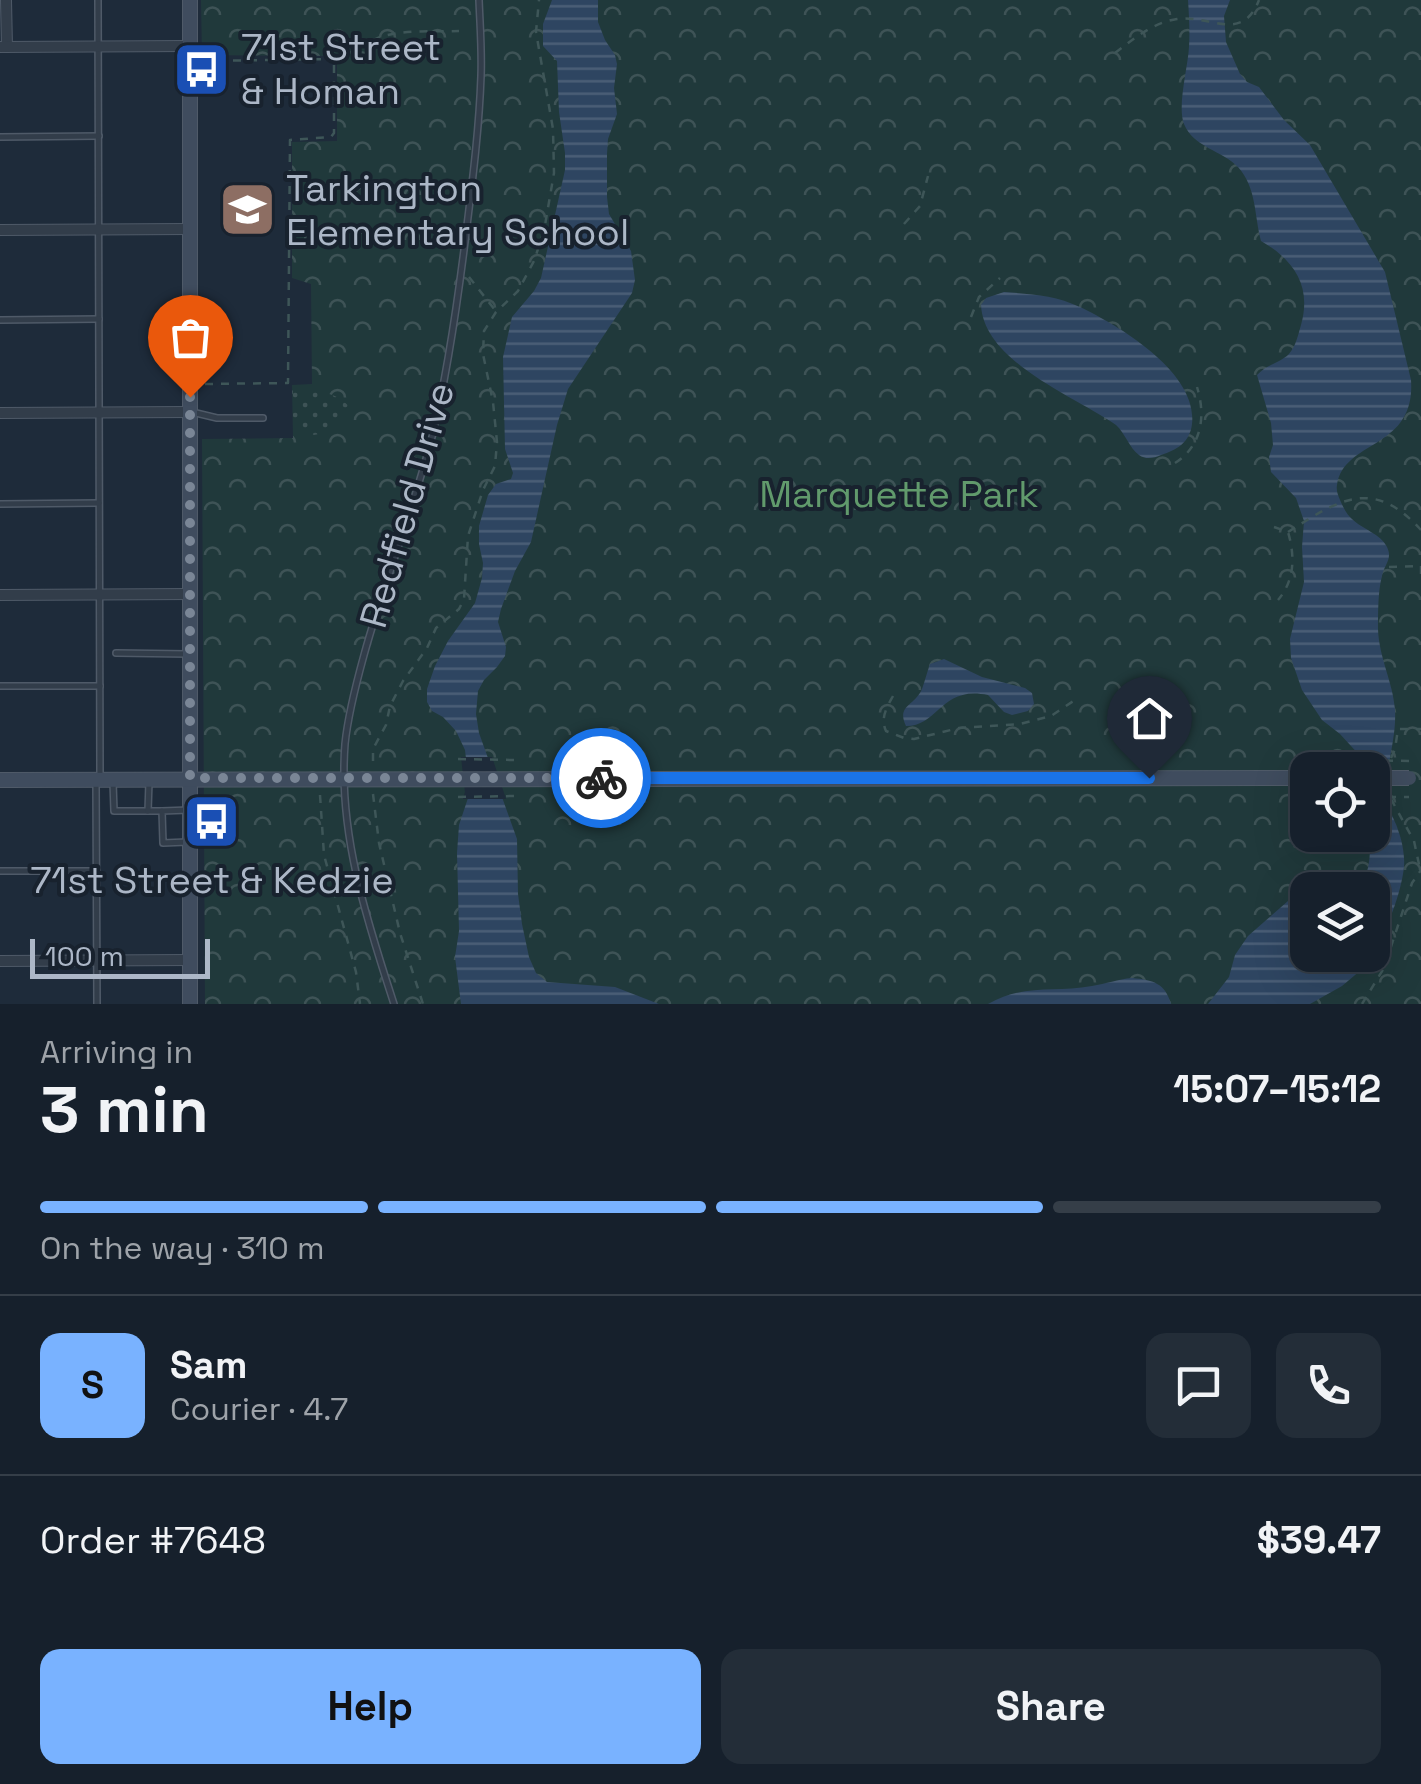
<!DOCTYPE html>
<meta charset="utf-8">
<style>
body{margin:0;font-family:"Space Grotesk",sans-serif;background:#232d38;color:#f1f3f6;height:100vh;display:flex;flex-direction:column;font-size:38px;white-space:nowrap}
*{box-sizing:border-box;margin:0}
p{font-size:32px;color:#9ea3a9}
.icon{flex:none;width:55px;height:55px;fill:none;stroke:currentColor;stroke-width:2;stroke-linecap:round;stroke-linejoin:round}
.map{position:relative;height:1004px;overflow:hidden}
.side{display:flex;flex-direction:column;background:#16202c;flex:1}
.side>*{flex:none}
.tools{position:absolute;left:1290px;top:752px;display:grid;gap:20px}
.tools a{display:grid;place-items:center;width:100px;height:100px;border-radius:20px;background:#16202c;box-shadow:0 10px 40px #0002,0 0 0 2px #353e48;font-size:50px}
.scale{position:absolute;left:30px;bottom:25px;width:180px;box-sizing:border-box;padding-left:10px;border:5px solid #acb7c7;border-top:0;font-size:28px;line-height:35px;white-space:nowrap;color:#acb7c7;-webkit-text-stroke:8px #18222e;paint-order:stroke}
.pin{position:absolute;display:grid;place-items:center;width:85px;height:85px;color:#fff;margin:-102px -42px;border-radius:50% 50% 50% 0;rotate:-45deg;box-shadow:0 0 10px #0007}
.pin .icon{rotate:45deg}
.courier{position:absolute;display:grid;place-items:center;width:100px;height:100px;margin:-50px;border:8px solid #1a73e8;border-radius:50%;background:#fff;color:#222;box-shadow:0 2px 12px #0007}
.headline em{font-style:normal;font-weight:800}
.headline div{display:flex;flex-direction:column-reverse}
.headline{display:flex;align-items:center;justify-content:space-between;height:170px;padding:0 40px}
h1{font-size:65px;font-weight:800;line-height:75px}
.bar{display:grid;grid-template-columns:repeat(4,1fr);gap:15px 10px;align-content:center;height:120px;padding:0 40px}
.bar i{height:12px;border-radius:8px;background:#353e48}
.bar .on{background:#79b2ff}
.bar p{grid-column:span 4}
.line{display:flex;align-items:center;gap:25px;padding:0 40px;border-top:2px solid #353e48}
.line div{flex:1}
.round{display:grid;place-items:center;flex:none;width:105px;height:105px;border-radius:20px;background:#232d38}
.action{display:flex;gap:20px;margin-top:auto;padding:20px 40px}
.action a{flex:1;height:115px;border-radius:20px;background:#79b2ff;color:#111;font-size:40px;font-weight:800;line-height:115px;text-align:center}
.action a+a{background:#232d38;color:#f1f3f6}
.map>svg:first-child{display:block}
.forest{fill:url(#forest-crowns);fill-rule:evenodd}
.garden{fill:url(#garden-dots)}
.water{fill:url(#water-rules)}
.pier{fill:#1e2b3a}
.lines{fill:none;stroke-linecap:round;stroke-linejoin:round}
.service-casing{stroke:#4f5a68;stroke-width:8}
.minor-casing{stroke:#4f5a68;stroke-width:12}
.secondary-casing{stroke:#4f5a68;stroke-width:16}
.path{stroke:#3e5658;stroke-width:2.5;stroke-dasharray:8 8;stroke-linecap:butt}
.service{stroke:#323d4a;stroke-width:5}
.minor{stroke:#323d4a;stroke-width:10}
.secondary{stroke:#3f4c5e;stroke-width:14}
.secondary-bridge-casing{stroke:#4f5a68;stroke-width:16;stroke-linecap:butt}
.path-bridge{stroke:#3e5658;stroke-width:2.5;stroke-dasharray:8 8;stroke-linecap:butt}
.secondary-bridge{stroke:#3f4c5e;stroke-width:14}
.done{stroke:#7a8696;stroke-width:10;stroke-dasharray:0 18}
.route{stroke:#1a73e8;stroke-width:12}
.labels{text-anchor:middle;stroke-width:8;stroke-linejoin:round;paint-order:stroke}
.poi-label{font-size:38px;fill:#acb7c7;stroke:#18222e;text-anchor:start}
.park-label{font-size:38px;fill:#619a6c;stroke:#18222e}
.street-label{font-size:38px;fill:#acb7c7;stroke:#18222e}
</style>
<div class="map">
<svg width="1421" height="1004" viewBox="0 0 1421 1004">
<defs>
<pattern id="forest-crowns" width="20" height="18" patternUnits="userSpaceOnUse" patternTransform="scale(2.5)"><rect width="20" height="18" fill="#20393b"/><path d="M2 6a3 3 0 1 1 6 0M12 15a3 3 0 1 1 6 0" fill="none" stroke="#3e5356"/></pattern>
<pattern id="garden-dots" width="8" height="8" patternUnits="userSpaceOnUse" patternTransform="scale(2.5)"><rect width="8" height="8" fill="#20393b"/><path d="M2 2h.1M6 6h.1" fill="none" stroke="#3e5356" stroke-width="1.8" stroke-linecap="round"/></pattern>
<pattern id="water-rules" width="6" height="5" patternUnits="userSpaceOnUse" patternTransform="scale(2.5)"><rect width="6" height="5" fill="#2e4561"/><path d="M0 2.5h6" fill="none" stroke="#4a5e76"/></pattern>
</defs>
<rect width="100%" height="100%" fill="#1e2b3a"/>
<path class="forest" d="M201,0H1421V1004H205L202,439L293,438L292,385L312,384L311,284L292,278V142L337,141V56L202,55ZM1308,770H1372V835H1308ZM1308,890H1372V955H1308Z"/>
<path class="garden" d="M293,390C314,391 336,390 350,408L338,419L329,432L314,435L293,426Z"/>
<g class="water">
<polygon points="552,0 598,0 598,22 605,40 615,55 617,64 614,88 617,114 608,139 607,154 607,197 609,214 631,251 635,280 632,293 568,389 557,425 531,542 515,571 501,609 498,622 506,647 505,656 497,667 484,680 478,691 476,714 479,733 517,839 518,894 522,924 529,957 536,973 547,982 615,987 659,1004 461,1004 455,957 459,931 457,853 459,825 470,792 465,750 456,731 443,717 432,711 427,702 427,689 435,666 448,641 475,603 482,578 483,563 479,544 479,526 488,495 496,484 511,479 513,473 505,449 503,357 512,317 534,291 541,278 565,170 565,153 559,112 557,61 543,46 543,24"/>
<path d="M1188,0H1230L1224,16L1226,42L1240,74L1247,82L1259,87L1284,120L1310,145L1385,272L1411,380C1416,450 1344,439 1337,485C1336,491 1338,495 1340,500C1343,507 1347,515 1352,519C1362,529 1381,534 1387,547C1393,559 1384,565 1382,576C1378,590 1378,613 1378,629C1379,658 1393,682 1395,710C1397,744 1381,775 1390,808C1391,816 1396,822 1398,830C1402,840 1405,856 1404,867C1401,894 1387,930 1373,953L1372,890H1356C1371,875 1370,856 1370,835H1372V770H1364L1362,758L1340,734L1322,720L1302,690L1291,658L1290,639L1304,582L1302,547L1304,521L1296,498L1271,472L1269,457L1273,445L1271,423L1257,375C1267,364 1280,363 1289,354C1296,346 1298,335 1301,325C1312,286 1294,260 1261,241C1254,216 1257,188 1238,167C1223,151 1193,147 1184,124C1177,106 1188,67 1189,47C1190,32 1189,15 1188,0Z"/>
<path d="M1004,292C1030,294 1055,295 1080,307C1120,326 1198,373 1192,424C1190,442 1177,450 1161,455C1154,458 1146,460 1139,455C1130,449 1125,433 1116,425C1074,396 984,362 981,305L986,298Z"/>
<path d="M944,659L982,677L1025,688L1032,693L1034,704L1028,711L1012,715L1004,712L988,695C941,685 939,726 906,726C896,705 915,706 922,689C925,681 927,672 930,664Z"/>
<polygon points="1307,897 1308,955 1371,955 1361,970 1342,986 1310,1004 1208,1004 1229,977 1235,955 1248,936 1288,901"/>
<path d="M1132,978C1153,980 1165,983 1171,1004H988C1026,983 1054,993 1092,986C1106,984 1118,979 1132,978Z"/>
</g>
<polygon class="pier" points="461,757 492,757 506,799 463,799 465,792"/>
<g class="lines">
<defs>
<g id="service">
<polyline points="98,0 100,776"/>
<polyline points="0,137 99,136"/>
<polyline points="0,320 99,319"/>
<polyline points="192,412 217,418 263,418"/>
<polyline points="0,504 99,503"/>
<polyline points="116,653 188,654"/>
<polyline points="0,686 100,686"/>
<polyline points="96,782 97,1004"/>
<polyline points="113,782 114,811 162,811"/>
<polyline points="148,811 149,782"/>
<polyline points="187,842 163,843 162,811 189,810"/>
<polyline points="0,871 97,871"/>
<path d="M394,1004C367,921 338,833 345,744C348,714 356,684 364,655C384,582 413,511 432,437C447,376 456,313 464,250C471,192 479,134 481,76C482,51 480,25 479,0"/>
</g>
<g id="minor">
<polyline points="6,0 7,47"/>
<polyline points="0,47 190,46"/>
<polyline points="0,230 190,229"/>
<polyline points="0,413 190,412"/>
<polyline points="0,595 191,594"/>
<polyline points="0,961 190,960"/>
</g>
<g id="secondary">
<polyline points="190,0 190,1004"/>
<polyline points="0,780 1308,778"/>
</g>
</defs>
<use href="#service" class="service-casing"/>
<use href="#minor" class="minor-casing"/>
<use href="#secondary" class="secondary-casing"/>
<g class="path">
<path d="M1115,53C1135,38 1152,23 1177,19C1209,14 1242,44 1259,0"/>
<path d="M201,61L334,59C351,54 363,44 378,38C402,29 434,32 459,31"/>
<polyline points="904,224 920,206 928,176"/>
<polyline points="469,277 495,310"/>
<polyline points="971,317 979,297 1000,278"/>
<polyline points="205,384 288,383 290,140 331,137 334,133 334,59"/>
<path d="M1175,463C1202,446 1206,416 1197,387"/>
<path d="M1274,527L1288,532C1295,556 1295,580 1278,600"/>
<path d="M1288,532C1340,499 1373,477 1421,530"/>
<polyline points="1389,567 1421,566 1421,574"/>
<path d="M893,696C887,707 880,718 886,731L904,738L914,739L959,728L1020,724L1051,716L1075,700"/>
<polyline points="1391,758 1395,749 1398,729 1421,729"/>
<polyline points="458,759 515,760"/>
<polyline points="373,761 373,749 386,725 390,706 403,681 427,648 436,628 459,609 464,599 468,536 483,490 495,466 497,442 493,402 483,354 484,331 496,312 518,291 534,261 544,231 554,173 553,129 536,32 539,0"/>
<polyline points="373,794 379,843 400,933 423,1004"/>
<polyline points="320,795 324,855 356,972 360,1004"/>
<polyline points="458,797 514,796"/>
<polyline points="1391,799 1414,841 1420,869"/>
<polyline points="1362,1004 1384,968 1412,883 1421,870"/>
</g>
<use href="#service" class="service"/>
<use href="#minor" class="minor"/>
<use href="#secondary" class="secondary"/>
<defs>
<polyline id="secondary-bridge" points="1372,778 1409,778"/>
</defs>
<use href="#secondary-bridge" class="secondary-bridge-casing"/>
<g class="path-bridge">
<polyline points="1353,760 1410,761"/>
<polyline points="1372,797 1409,797"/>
</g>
<use href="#secondary-bridge" class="secondary-bridge"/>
</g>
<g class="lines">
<polyline class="done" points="190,397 190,778 601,778"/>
<polyline class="route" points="601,778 1149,778"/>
</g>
<defs>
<symbol id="bus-square" viewBox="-11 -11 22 22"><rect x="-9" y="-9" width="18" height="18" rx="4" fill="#1a4fb4" stroke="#18222e"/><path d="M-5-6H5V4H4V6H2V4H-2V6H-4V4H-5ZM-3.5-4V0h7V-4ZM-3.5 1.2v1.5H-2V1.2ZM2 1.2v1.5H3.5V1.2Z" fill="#fff"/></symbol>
<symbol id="school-square" viewBox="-11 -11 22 22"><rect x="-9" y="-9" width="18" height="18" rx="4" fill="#8d6e63" stroke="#18222e"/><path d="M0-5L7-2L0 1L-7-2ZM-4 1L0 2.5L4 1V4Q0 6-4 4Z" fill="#fff"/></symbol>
</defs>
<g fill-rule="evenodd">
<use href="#bus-square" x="170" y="38" width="63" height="63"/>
<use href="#school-square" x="216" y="178" width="63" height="63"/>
<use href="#bus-square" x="180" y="790" width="63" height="63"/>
</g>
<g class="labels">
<g class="poi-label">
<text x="241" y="60">71st Street<tspan x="241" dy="44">&amp; Homan</tspan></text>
<text x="286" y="201">Tarkington<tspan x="286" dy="44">Elementary School</tspan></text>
<text x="212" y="893" text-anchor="middle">71st Street &amp; Kedzie</text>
</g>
<g class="park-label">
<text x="899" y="507">Marquette Park</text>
</g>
<g class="street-label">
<text transform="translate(407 505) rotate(-74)" y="13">Redfield Drive</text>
</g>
</g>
</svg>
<div class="tools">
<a><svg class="icon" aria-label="locate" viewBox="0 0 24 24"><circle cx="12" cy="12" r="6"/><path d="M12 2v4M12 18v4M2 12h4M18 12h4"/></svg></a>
<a><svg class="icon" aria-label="layers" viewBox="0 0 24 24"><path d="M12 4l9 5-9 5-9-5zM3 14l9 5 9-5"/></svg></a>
</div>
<div class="scale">100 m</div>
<div class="pin" style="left:190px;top:397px;background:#ea580c"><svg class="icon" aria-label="bag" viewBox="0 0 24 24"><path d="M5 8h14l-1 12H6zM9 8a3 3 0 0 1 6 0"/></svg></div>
<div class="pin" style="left:1149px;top:778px;background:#1f2937"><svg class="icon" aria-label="home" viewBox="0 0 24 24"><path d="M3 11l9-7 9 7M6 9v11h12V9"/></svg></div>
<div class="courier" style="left:601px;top:778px"><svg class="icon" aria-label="bike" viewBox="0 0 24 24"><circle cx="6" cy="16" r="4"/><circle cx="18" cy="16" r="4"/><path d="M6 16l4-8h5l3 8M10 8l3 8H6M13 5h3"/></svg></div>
</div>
<section class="side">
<div class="headline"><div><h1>3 min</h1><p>Arriving in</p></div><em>15:07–15:12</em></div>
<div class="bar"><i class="on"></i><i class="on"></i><i class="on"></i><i></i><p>On the way · 310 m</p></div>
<div class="line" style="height:180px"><b class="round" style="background:#79b2ff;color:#111">S</b><div><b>Sam</b><p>Courier · 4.7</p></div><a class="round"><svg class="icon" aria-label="chat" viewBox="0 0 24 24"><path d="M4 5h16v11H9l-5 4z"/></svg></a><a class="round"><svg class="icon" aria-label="phone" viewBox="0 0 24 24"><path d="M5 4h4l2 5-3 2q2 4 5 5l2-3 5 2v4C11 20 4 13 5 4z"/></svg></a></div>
<div class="line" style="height:130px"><div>Order #7648</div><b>$39.47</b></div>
<div class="action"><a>Help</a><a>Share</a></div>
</section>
